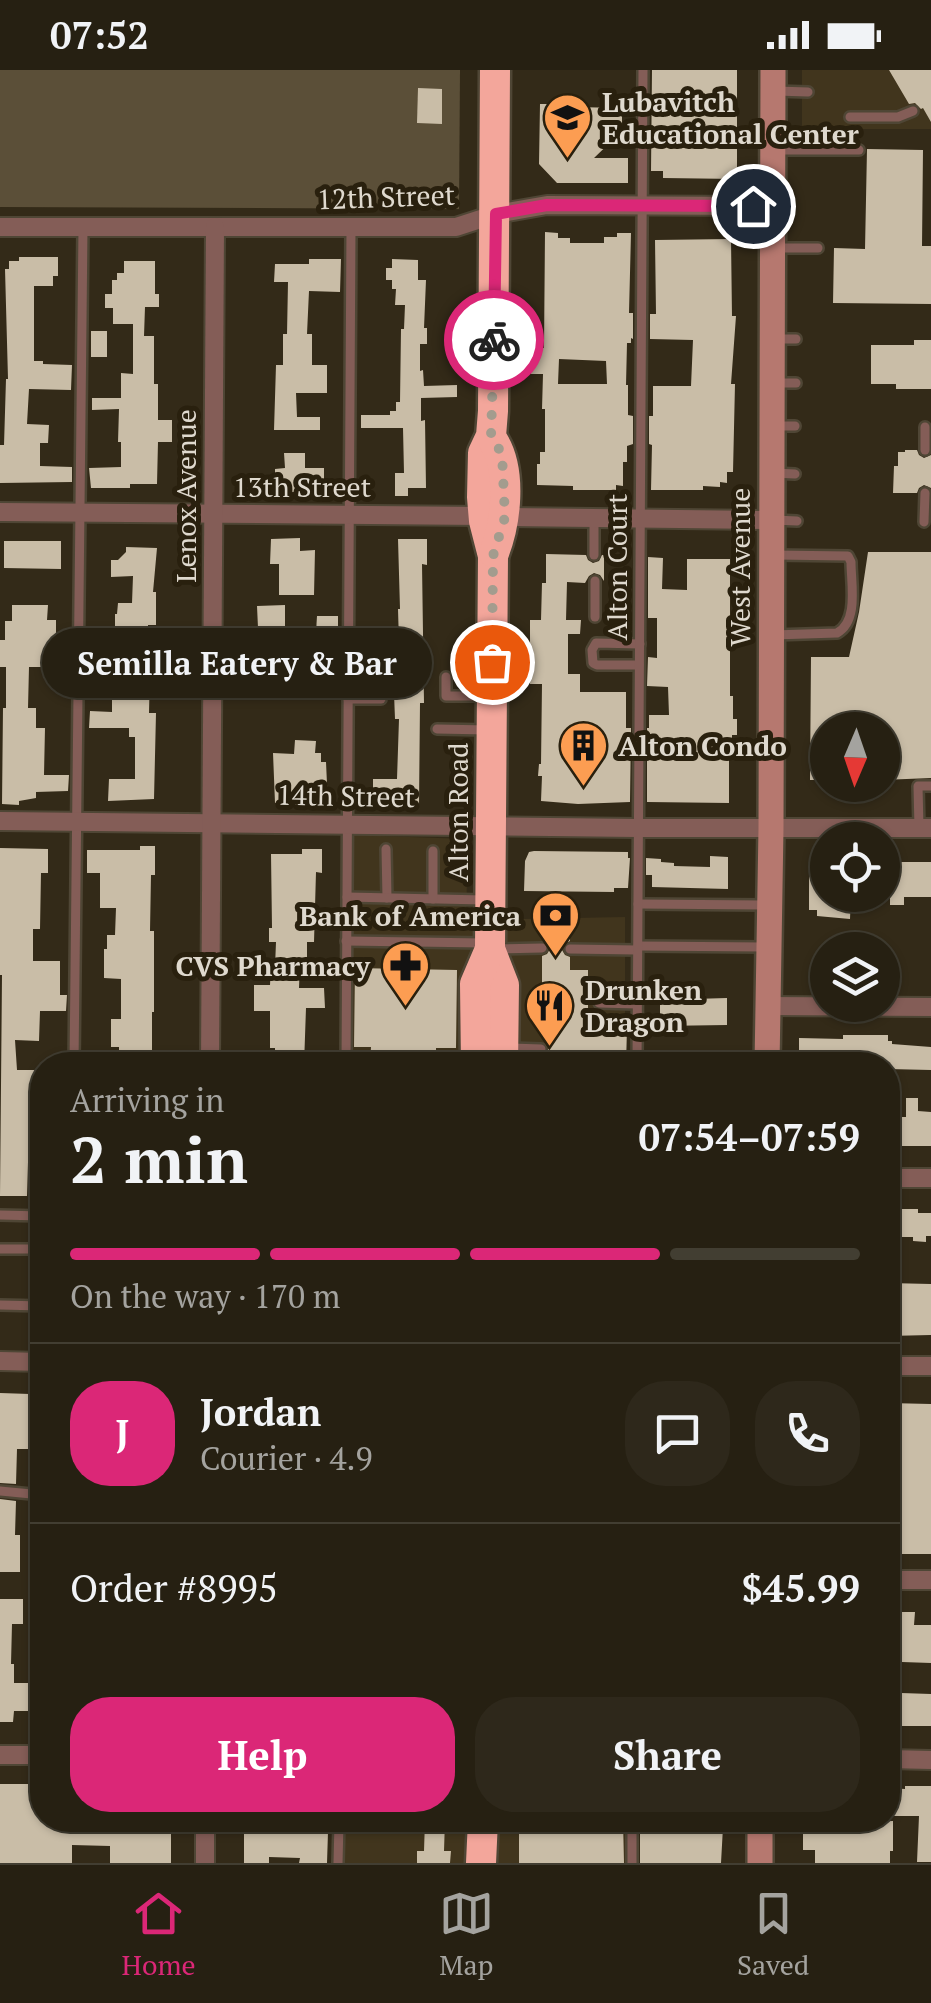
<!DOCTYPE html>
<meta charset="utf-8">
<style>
body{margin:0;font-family:"PT Serif",serif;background:#2e281b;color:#f1f3f6;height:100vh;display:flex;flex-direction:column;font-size:38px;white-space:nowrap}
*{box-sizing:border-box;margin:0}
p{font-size:32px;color:#a4a39f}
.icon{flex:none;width:55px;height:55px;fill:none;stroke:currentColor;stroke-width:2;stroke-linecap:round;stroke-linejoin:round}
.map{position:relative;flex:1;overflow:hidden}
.drawer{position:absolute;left:30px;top:982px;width:870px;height:780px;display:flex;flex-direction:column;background:#262012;border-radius:40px;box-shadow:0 2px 8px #0004,0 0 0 2px #423e32}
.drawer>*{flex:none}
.needle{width:65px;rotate:182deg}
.fabs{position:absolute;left:810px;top:642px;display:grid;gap:20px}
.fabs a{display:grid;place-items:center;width:90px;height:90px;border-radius:50%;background:#262012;box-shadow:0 2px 8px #0004,0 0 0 2px #423e32;font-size:50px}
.pin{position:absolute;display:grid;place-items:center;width:85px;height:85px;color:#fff;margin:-42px;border:5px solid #fff;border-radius:50%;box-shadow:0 2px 10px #0007}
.courier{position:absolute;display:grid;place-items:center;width:100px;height:100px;margin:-50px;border:8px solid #db2777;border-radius:50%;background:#fff;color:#222;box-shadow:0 2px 12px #0007}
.bubble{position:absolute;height:70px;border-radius:35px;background:#262012;box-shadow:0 2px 8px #0004,0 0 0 2px #423e32;font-size:32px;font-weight:600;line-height:70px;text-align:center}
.overview em{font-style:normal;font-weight:600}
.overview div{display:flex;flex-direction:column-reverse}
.overview{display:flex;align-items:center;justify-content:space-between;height:170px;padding:0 40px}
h1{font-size:65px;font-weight:600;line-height:75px}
.bar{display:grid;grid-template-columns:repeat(4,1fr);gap:15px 10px;align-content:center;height:120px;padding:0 40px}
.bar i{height:12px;border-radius:8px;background:#423e32}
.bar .selected{background:#db2777}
.bar p{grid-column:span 4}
.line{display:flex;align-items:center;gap:25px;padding:0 40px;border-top:2px solid #423e32}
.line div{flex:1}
.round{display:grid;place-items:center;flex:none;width:105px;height:105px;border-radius:40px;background:#2e281b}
.primary-button{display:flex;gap:20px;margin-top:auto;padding:20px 40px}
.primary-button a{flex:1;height:115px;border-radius:40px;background:#db2777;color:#fff;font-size:40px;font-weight:600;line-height:115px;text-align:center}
.primary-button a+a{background:#2e281b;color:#f1f3f6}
.status{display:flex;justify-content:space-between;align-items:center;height:70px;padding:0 50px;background:#262012;direction:ltr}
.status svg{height:28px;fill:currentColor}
.dock{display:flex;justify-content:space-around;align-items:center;height:140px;border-top:2px solid #423e32;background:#262012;font-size:28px;color:#a4a39f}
.dock a{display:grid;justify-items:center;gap:5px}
.dock .selected{color:#db2777}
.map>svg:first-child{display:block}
.built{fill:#41351d}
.green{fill:#5b4f38}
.building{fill:#c9bda7;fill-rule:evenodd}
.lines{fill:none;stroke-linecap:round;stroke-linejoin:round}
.lane-casing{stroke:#4f4635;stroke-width:14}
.street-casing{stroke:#4f4635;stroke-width:22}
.secondary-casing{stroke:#4f4635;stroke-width:30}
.highway-casing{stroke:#4f4635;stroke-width:35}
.lane{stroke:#845d57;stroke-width:9}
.street{stroke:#845d57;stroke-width:18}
.secondary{stroke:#b6786f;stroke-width:25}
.highway{stroke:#f3a69b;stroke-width:30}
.done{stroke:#a39c8e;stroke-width:10;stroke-dasharray:0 18}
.route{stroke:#db2777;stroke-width:12}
.labels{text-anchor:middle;stroke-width:10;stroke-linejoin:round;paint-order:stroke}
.poi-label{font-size:28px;font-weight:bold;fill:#dfd9ce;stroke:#29200e;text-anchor:start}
.street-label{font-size:28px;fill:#dfd9ce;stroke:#29200e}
</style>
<div class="status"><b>07:52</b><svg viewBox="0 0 49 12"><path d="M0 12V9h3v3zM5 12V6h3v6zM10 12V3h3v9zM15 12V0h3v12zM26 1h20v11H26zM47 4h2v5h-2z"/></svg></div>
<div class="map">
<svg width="931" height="1793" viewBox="0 0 931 1793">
<rect width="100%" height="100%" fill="#332a18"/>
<g class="built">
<rect x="802" y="0" width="129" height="59"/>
<polygon points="352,765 468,769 466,850 625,847 625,995 350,995"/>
<rect x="343" y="1750" width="283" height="43"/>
</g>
<polygon class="green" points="0,0 460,0 459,139 0,137"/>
<g class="building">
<polygon points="652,0 737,0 737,109 663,108 663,101 651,101"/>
<polygon points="889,0 931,0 931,52 923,38 921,39 915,33 909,34"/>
<polygon points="418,18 442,19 442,54 417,53"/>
<polygon points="540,34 574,34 574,37 622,38 622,61 594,88 628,88 628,113 557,113 539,94"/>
<polygon points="867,79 923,80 922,176 931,176 931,234 833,233 834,178 865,179"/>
<path d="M545,162L558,163V168H570V173H604V167H617V163H631L629,243H633V269L631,268V273H627L626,315H628V345L633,346V374L627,376V392H623V416L616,415V420H573V416L537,415V394H540V382H545V339H542L543,304H531V277L544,278ZM559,289L606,291L607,314H558Z"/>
<polygon points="731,169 732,246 736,246 731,314 735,314 733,402 727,402 727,413 720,412 720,417 703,416 703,420 651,420 652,375 649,374 649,346 653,346 653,316 691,316 693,270 650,269 650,244 656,244 655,170"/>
<polygon points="19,187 58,187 58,206 53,206 53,216 34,216 34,291 43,291 43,294 72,295 71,320 29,319 27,354 49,355 48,373 40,373 40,396 72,397 72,412 0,413 0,375 4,375 6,309 8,309 5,199 9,199 9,191 19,191"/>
<polygon points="309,189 341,189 340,222 309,221 307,264 312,264 312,295 327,295 327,323 296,323 297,347 320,347 320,360 274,360 276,295 283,295 283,264 287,264 288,212 274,212 275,194 309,194"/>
<polygon points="392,189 418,190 418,210 426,210 424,258 427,258 427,274 420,274 420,301 423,300 424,316 457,315 457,327 421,328 421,351 425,350 426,418 408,418 408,426 395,426 395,403 404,403 403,358 361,358 361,345 390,345 390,341 396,341 396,332 400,332 401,259 404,259 405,235 395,235 396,219 392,219 392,210 386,210 386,198 392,198"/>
<polygon points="124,191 155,191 155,224 159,224 159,237 145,237 144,266 154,266 154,314 158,314 158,350 172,350 172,372 158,372 157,414 130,414 130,418 91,418 89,398 121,397 121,372 118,372 119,339 92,340 92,328 121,328 121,303 133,304 133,254 113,254 113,238 105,238 105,224 112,224 112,210 117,210 117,203 124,203"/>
<rect x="91" y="261" width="16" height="26"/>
<polygon points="914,270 931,270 931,319 896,319 896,314 871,314 871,275 914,275"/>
<polygon points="905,380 917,380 919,385 924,388 931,385 931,418 924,415 919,418 917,423 893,423 894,396 898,396 898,382 905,382"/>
<polygon points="284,383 305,383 305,398 324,398 324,410 341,410 341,423 338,423 338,428 324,428 324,422 275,422 275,399 285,398"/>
<polygon points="300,468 300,481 315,480 314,525 279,525 279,494 270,494 271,469"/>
<polygon points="398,469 427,469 427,495 422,494 424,633 420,633 419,736 373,736 373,709 397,709 399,649 395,649 393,598 359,596 358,573 399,573 398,539 400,539"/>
<polygon points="4,471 61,471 61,499 4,498"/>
<polygon points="126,477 157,478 153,522 156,522 156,555 148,555 148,578 151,578 151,585 155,585 154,598 150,598 149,643 156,643 154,729 108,731 109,709 135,709 135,667 129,667 129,658 89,658 90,641 112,642 112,604 126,604 127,563 115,563 115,544 117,544 118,533 132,533 133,506 111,507 111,490 118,490 126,482"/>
<polygon points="868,482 931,482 931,708 882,710 882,660 828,660 828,710 810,710 811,587 849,587 859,542"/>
<polygon points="546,484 586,485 588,490 593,493 599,491 602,485 604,485 604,511 600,505 594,503 589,506 585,513 567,512 566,550 581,550 580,564 568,564 568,604 580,604 580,622 626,622 626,658 631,658 630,732 578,734 541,731 542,706 538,706 539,694 541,694 542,614 530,614 530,550 541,550 542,513 546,513"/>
<polygon points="648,487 663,488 662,519 687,520 687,489 730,489 730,626 733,626 733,649 737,649 737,665 732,665 732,676 729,676 729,733 647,732 647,658 649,658 649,645 669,645 668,617 647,616 648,587 657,588 657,548 648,548"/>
<polygon points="12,535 48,535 47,550 56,550 56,597 29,597 28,638 36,638 36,658 45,658 44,705 69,705 68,721 36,722 36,728 19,731 19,735 2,734 3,638 6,638 6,597 0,597 0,570 5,570 5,551 12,551"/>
<polygon points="285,535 285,571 293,571 294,602 307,603 306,630 271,629 273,613 272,558 258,558 257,536"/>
<polygon points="317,546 338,546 338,563 316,563"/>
<polygon points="295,670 316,671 315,683 321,683 321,692 326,692 328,736 295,736 295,733 275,733 273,683 294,684"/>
<polygon points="140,776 155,776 155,805 151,805 150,861 154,861 154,942 152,942 152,983 169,983 169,995 119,995 119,977 111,977 111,949 121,949 121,909 104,908 104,879 107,879 107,865 115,865 116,838 100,838 100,803 87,803 87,780 140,780"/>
<polygon points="0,778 48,779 48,803 41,803 40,859 33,859 33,891 60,891 60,925 67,925 66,941 40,941 39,971 15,970 17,1000 42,1000 42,1024 30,1024 27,1126 0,1126 2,905 0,905"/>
<polygon points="302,779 322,779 322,803 316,802 314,872 307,872 307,891 300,891 299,918 324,918 325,938 306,938 304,995 275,995 275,978 270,978 270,941 254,941 254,915 270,915 271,896 275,897 276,872 269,872 269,858 272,858 271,784 302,784"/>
<polygon points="534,781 628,782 628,788 630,788 628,818 614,818 614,822 524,821 525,791 529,782"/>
<polygon points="710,786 728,787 728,819 652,817 652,805 646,805 646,788 661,789 661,792 674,793 674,796 710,797"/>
<polygon points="883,792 931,792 931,827 904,827 904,835 890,835 890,823 883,823"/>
<polygon points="809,799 828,799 828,825 851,825 850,849 817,846 817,840 809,840"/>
<polygon points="542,858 570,858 570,871 564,874 562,880 565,885 570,887 570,900 588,900 588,957 627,958 626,995 544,995 545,986 549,978 545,972 545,939 542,939 542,886 547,884 550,879 548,873 542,870"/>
<polygon points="355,898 457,900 456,978 436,978 436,986 426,986 426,995 370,995 371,977 354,977"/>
<polygon points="727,928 727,955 660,956 660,930"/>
<polygon points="843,965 888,965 888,971 892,971 892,974 931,977 931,1000 888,999 888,995 799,995 799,968 843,969"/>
<polygon points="906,1028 918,1028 918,1041 931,1042 931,1076 888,1076 888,1047 906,1047"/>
<polygon points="888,1139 918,1139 918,1143 931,1143 931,1166 926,1166 926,1172 913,1171 913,1167 888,1167"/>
<polygon points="888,1213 931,1214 931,1265 888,1266"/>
<polygon points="0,1323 30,1324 29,1379 17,1379 16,1414 0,1413"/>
<polygon points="888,1333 931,1334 931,1484 888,1484"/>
<polygon points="0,1429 16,1431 15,1465 20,1465 20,1502 0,1502"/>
<polygon points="0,1529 23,1529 23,1554 12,1554 11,1594 14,1594 14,1613 42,1613 42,1641 14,1641 13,1652 0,1652"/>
<polygon points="888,1542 915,1542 914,1555 931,1555 931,1593 902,1592 901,1623 931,1624 931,1656 898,1656 898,1647 890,1647 890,1614 888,1614"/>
<polygon points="31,1712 42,1713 42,1752 166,1752 166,1759 171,1759 171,1793 110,1793 110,1776 72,1775 72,1793 0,1793 0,1714 31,1714"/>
<polygon points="905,1716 931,1716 931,1792 917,1792 919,1746 888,1746 888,1718 905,1719"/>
<polygon points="425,1750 445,1750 444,1781 451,1781 450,1793 417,1793 417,1781 424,1781"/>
<polygon points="581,1750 623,1750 624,1793 519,1793 519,1752 581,1753"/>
<polygon points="803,1750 824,1750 824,1753 893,1751 893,1781 890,1781 890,1793 815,1793 815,1780 803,1780"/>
<polygon points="648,1752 716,1753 716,1757 723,1757 721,1793 640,1793 640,1757 647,1757"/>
<polygon points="328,1762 327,1793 299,1793 300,1788 269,1787 269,1793 244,1793 244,1764"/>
</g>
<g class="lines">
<defs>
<g id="lane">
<polyline points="776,21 808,22"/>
<polyline points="850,47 898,47 913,41"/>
<polyline points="775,80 859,80"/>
<polyline points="776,178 818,178"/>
<polyline points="774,269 796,269"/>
<polyline points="773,313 796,313"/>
<polyline points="773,356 795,356"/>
<polyline points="925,357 925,380"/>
<polyline points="773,403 795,404"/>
<polyline points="594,448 594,485"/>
<polyline points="774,450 797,451"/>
<polyline points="924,452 925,423"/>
<polyline points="595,547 595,511"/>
<path d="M773,565L837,563C859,551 851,514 851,492L848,486L775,485"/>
<polyline points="639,595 597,595 593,593 592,580 596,573 640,574"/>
<polyline points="446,607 446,626 488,626"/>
<polyline points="348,629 381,629"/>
<polyline points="437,659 488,660"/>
<polyline points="919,758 918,716 931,716"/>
<polyline points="386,779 387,828"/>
<polyline points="347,827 484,830"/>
<polyline points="433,829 433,781"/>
<polyline points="638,834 766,835"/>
<polyline points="346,871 484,873"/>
<polyline points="638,876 765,877"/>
<polyline points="495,879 542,878"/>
<polyline points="570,879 637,880"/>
<polyline points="599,933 637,934"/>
<polyline points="511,978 541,979"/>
<polyline points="74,995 83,157"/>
<polyline points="346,995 351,158"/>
<polyline points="637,995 643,0"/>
<polyline points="0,1145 42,1146"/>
<polyline points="0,1179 42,1179"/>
<polyline points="0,1235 42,1236"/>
<polyline points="0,1421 42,1425"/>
<polyline points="205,1757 339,1754"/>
<polyline points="338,1793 339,1753"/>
<polyline points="632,1793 632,1750"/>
</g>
<g id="street">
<polyline points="0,157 456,157 496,144 547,135 772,136"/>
<polyline points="0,442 484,446"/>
<polyline points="505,447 770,450"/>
<polyline points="0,751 637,758 931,758"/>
<polyline points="767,936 931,937"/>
<polyline points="210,995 215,157"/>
<polyline points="888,1108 931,1108"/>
<polyline points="0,1291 42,1292"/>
<polyline points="888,1296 931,1296"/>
<polyline points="888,1510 931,1510"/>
<polyline points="0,1685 42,1685"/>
<polyline points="888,1689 931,1690"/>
<polyline points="205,1793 205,1750"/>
</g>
<g id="secondary">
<polyline points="767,995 771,758 773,0"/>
<polyline points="760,1793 760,1750"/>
</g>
<g id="highway">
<polyline points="495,0 493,341 491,366 483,383 482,427 484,451 493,486 490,879 504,915 503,995"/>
<path d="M494,483C506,452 512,402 494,372"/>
<polyline points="476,995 475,914 490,879"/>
<polyline points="481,1793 483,1750"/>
</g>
</defs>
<use href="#lane" class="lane-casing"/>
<use href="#street" class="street-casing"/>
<use href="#secondary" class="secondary-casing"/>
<use href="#highway" class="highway-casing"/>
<use href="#lane" class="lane"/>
<use href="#street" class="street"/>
<use href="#secondary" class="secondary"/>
<use href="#highway" class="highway"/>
</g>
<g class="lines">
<polyline class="done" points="492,592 493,486 505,447 502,384 491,366 494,270"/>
<polyline class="route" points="494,270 496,144 547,135 753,136"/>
</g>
<defs>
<symbol id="school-pin" viewBox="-11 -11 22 30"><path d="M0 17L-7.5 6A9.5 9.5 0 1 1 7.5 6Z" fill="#fc9d52" stroke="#29200e"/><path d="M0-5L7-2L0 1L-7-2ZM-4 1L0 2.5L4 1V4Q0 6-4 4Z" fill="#111"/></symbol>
<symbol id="building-pin" viewBox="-11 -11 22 30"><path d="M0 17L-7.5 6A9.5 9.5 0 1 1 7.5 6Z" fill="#fc9d52" stroke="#29200e"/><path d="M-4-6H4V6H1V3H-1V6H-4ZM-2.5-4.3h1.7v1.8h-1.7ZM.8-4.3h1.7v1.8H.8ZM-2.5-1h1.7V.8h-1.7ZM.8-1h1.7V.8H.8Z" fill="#111"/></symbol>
<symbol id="bank-pin" viewBox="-11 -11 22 30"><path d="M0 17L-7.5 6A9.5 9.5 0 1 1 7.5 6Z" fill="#fc9d52" stroke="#29200e"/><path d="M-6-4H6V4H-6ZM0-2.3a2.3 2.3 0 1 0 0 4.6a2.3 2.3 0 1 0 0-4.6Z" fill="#111"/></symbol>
<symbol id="pharmacy-pin" viewBox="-11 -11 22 30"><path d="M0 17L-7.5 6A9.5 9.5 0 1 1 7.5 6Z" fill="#fc9d52" stroke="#29200e"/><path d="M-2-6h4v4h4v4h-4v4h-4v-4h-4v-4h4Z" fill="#111"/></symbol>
<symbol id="restaurant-pin" viewBox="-11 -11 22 30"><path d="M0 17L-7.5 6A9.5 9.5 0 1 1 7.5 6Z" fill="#fc9d52" stroke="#29200e"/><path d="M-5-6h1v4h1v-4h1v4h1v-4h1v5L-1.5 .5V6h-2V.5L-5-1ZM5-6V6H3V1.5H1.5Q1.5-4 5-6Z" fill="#111"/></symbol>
</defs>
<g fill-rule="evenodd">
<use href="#school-pin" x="540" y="20" width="55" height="75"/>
<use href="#building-pin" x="556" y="648" width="55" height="75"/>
<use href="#bank-pin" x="528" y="818" width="55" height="75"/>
<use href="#pharmacy-pin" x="378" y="868" width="55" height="75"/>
<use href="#restaurant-pin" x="522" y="908" width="55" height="75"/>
</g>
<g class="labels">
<g class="poi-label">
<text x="602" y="42">Lubavitch<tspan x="602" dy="32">Educational Center</tspan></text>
<text x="618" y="686">Alton Condo</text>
<text x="521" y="856" text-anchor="end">Bank of America</text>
<text x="370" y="906" text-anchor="end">CVS Pharmacy</text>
<text x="585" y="930">Drunken<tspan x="585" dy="32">Dragon</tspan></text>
</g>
<g class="street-label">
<text transform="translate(386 127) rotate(-2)" y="10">12th Street</text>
<text x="302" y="427">13th Street</text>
<text transform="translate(186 426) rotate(-90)" y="10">Lenox Avenue</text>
<text transform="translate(617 497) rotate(-90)" y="10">Alton Court</text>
<text transform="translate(740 497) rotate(-90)" y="10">West Avenue</text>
<text transform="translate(346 726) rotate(1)" y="10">14th Street</text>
<text transform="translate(458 742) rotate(-90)" y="10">Alton Road</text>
</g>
</g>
</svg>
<div class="fabs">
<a><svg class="needle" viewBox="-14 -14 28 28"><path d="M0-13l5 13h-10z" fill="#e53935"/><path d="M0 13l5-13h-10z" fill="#a4a39f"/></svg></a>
<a><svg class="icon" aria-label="locate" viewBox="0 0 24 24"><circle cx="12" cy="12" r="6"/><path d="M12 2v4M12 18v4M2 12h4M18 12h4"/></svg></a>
<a><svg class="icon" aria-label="layers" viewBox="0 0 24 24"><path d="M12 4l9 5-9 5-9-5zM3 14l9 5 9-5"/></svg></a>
</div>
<div class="pin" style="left:492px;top:592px;background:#ea580c"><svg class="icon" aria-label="bag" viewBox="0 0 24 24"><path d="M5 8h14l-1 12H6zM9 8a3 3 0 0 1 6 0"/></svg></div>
<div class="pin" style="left:753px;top:136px;background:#1f2937"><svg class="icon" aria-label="home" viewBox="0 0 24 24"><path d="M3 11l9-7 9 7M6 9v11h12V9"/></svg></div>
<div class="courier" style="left:494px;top:270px"><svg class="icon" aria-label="bike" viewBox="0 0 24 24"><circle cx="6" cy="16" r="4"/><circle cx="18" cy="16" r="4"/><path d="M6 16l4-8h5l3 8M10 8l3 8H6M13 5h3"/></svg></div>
<div class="bubble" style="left:42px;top:558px;width:390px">Semilla Eatery &amp; Bar</div>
<section class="drawer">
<div class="overview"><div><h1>2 min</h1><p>Arriving in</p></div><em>07:54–07:59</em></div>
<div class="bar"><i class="selected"></i><i class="selected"></i><i class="selected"></i><i></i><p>On the way · 170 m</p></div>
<div class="line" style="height:180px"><b class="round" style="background:#db2777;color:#fff">J</b><div><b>Jordan</b><p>Courier · 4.9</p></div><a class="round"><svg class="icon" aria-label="chat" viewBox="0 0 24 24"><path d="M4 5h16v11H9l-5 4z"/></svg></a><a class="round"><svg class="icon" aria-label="phone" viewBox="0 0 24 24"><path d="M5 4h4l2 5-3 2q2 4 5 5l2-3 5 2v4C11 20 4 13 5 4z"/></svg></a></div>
<div class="line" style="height:130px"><div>Order #8995</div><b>$45.99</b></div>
<div class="primary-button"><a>Help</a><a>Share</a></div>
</section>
</div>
<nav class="dock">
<a class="selected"><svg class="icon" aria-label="home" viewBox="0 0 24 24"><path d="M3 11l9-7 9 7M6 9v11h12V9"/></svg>Home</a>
<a><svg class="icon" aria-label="map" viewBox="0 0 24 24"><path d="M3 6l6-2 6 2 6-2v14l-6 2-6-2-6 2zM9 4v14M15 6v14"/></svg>Map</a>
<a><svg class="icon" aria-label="saved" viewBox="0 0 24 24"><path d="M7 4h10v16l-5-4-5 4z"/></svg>Saved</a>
</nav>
